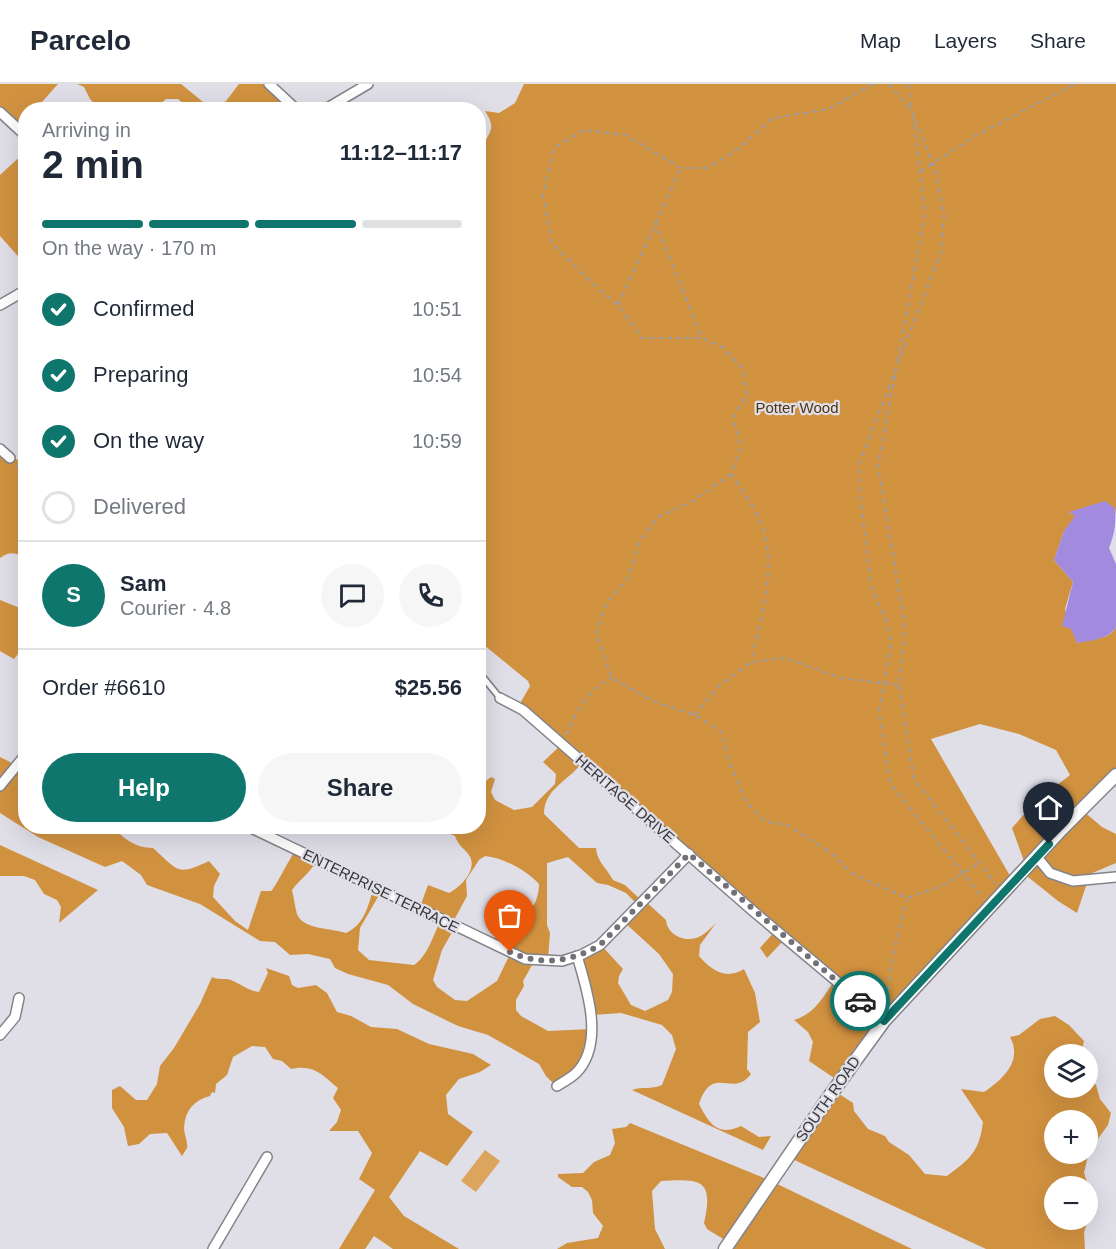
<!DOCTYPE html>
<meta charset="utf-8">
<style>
body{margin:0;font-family:Arial,sans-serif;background:#f6f6f7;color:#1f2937;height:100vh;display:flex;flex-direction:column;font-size:22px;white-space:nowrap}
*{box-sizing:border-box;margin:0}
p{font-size:20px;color:#747a83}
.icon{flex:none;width:33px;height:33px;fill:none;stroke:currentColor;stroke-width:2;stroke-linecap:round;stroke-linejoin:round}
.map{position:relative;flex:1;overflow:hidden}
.sheet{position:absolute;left:18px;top:18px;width:468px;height:732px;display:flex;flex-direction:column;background:#fff;border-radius:24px;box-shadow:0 6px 24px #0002}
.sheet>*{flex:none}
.tools{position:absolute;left:1044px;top:960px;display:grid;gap:12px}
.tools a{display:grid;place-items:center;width:54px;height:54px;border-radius:50%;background:#fff;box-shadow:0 6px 24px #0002;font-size:30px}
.pin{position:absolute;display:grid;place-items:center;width:51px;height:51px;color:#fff;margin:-62px -26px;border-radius:50% 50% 50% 0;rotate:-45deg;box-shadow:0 0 6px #0007}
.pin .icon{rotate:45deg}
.courier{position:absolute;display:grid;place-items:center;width:60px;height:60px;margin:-30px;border:4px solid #0f766e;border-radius:50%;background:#fff;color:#222;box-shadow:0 2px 8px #0007}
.overview em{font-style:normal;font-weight:800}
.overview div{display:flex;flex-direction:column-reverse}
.overview{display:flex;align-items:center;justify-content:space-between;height:102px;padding:0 24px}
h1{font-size:39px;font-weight:800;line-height:45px}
.bar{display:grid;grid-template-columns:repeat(4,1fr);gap:9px 6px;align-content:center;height:72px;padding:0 24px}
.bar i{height:8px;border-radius:4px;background:#e0e1e3}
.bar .on{background:#0f766e}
.bar p{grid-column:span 4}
.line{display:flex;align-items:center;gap:15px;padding:0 24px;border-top:2px solid #e0e1e3}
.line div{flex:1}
.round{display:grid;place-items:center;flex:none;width:63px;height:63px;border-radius:32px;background:#f6f6f7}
ol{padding:0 24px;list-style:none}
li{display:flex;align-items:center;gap:18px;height:66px}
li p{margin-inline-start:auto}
li .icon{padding:6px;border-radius:50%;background:#0f766e;color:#fff;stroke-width:4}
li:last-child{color:#747a83}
li i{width:33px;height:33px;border:3px solid #e0e1e3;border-radius:50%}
.cta{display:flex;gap:12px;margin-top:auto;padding:12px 24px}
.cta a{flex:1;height:69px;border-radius:36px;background:#0f766e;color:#fff;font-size:24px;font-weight:800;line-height:69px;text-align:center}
.cta a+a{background:#f6f6f7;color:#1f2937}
header{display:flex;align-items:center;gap:36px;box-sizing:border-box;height:84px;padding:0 30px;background:#fff;border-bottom:2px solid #e0e1e3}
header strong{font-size:28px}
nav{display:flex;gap:33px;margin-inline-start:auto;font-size:21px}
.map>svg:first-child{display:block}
.green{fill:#dda45e}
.forest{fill:#d19240;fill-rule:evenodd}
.water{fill:#a28bdf}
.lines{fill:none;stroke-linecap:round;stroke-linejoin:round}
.service-casing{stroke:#84838a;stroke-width:8}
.minor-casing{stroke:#84838a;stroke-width:12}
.tertiary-casing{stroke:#84838a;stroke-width:15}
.path{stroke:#9e9da4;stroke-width:2;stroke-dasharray:4.5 4.5;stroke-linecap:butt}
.service{stroke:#fff;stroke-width:4.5}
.minor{stroke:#fff;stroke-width:9}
.tertiary{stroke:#fff;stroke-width:12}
.done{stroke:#727177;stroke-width:6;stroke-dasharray:0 10.8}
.route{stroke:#0f766e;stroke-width:8}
.labels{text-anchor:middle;stroke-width:4.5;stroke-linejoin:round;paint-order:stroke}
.park-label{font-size:15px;fill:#4f3513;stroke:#e0dee7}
.street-label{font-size:15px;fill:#37373a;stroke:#e0dee7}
</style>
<header>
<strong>Parcelo</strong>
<nav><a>Map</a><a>Layers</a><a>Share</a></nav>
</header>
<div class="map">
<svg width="1116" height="1165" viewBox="0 0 1116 1165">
<rect width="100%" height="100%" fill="#e0dee7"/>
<polygon class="green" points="485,1066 500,1077 476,1108 461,1097"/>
<g class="forest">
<polygon points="0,0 58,0 41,19 41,25 26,26 25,50 0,27"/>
<polygon points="77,0 181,0 203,18 216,23 226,17 239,0 270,0 298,25 190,25 178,15 166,15 155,25 100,25 90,15 84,3"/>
<path d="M524,0H1116V432L1115,424L1070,429L1076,432L1064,447L1054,476L1073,498L1065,525L1077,559C1090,555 1110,556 1116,543V697L1082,726L1102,743L1116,750V779L1090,790L1077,829L1058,817L1023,789L1025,780L1012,744L1033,720L1070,691L1056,666L1019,650L980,640L931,655L1013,797L837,996L809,977L813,958L808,948L794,936C814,930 823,914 834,897L786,854L767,874L760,864L775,847L582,679C568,697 544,705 544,730L579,764H596C597,778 606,783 613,796L625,801L641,816H644L666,836C667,850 683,858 696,854C703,852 711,844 716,839L700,861L699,872C712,887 726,896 744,885L755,909L760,938L748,948L747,985L751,990C732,1015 713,979 699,1020C709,1039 717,1053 741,1042L759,1053L771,1052L763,1066L632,1006C643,1002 651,1006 662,1001L676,965L672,951L662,941L621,929L593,931L579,875L601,861L623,885L619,892L618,899L631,921L645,927L668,916L672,908L673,890L659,870L624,838L637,820L626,809L608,801L597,799L568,773L547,779V841L550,849L548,875L535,876L523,897L524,902L516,916V926L521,932L548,947L591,945L585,975L557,1003L546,992L539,980L488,951L458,942L413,920L388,901L348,890L335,884L330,875L308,870L290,871L275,858L260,857L200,820L147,801L141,791L122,777L105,783L38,753L0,729V673L14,680L25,670L26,742L112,743C125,755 135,764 153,764C178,786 176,793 209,777L220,790L214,802L213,813L235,837L248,846L261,807C263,807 270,807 271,807C274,806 291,772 296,765L317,775C312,788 300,795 292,806C294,814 295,823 297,830C303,846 332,844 346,849C365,840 368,822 374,803L382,806L360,844L358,866L369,876L414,881C428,872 433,851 441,836L420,823L428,801L449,809C460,803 475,789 471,775C468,766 459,764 455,752L441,746L429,749L421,747L418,743L478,742L479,702L491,693L495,695L491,708L495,716L514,726L532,723L555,700L556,690L543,678L562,660L518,623L530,602L528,597L479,557L478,63L483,61C492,45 495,43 485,27L499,29L515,19ZM485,772C504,774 526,786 539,800C539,810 535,827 523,830C517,832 508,830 502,830L494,858L511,868L497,897L467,917L455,916L437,903L433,896L442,866L455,843L453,838L467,812L466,796L479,776Z"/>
<polygon points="25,68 25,91 22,94 19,104 25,115 25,180 0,152 0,91"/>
<path d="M0,364L8,371L26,380L25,469L22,472C13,468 8,468 0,474Z"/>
<path d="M0,516L25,526C26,545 27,561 14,575L0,567Z"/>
<polygon points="0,761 98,806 59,839 61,823 57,816 44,810 35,796 24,792 0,792"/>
<path d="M266,884L289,892L292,901L298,904L316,901L327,909L337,928L351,932L371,943L397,945L429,960L473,970L491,981L480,988L459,995L446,1011L448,1030L473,1048L447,1082L420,1067L389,1113L404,1132L459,1165H393L374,1152L365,1165H339L375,1106L359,1095L372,1069L358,1047H329L337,1038L341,1026L333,1014L338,1004C321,990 314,980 291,985L282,977L273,975L265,963L252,962L233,973L227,991L216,1000L215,1009L212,1008L210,1012C194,1016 185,1026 184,1044C184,1051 188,1057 187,1064L182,1072L167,1049L150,1050L139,1060L128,1062L124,1043L112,1024V1006L120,1002L136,1016H147L157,1000L160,982L174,964L200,920L212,893C218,896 225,894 231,896C243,901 246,906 259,908L268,889Z"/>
<path d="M1055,932L1069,941L1084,957L1081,970H1054V1004H1088V994L1096,1001L1100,1015L1111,1029L1108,1041L1089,1067L1084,1089L1094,1118L1084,1148L1085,1165H986L790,1074L833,1006L853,1019L854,1027L868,1045L885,1052L889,1058L909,1071L925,1090L947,1092C971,1074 979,1068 983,1038L961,1005L984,1008C1003,995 1023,977 1010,953L1019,951L1040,935ZM1054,1036H1088V1070H1054ZM1054,1102H1088V1136H1054Z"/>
<path d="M630,1039L769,1096L912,1165H724L728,1158L707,1145L704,1139C714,1095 701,1095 661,1097L652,1107L655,1145L665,1165H557L567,1159L598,1154L603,1142L593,1129L592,1116L588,1108L582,1103H572L558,1093V1090L583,1089L594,1078L610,1071L615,1059L612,1045L626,1043Z"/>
</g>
<path class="water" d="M1105,417L1115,424C1116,439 1115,449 1109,464L1116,480V543C1110,555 1089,557 1077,559L1071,545L1062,542L1073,498L1054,476L1064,447L1075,432L1069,428Z"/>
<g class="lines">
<defs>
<polyline id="service" points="478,587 500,614"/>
<g id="minor">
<polyline points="269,0 297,26"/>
<polyline points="324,26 368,0"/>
<polyline points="0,28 26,52"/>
<polyline points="0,221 26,206"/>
<polyline points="0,365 10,374"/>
<polyline points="500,614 523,626 753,827 884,937"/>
<polyline points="0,702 26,670"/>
<polyline points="247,742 525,875 562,877 581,871 600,861 689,770"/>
<polyline points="1037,773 1050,789 1073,797 1116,793"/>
<polyline points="0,951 15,933 19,914"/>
<path d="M557,1002C563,998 571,994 576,989C605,960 587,905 577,872"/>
<polyline points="213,1165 267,1073"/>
</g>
<polyline id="tertiary" points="725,1165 826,1017 884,937 1061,746 1116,691"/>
</defs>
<use href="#service" class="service-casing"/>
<use href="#minor" class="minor-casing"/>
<use href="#tertiary" class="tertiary-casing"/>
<g class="path">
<polyline points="873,0 829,25 773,34 739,64 708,84 681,84 625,51 583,46 554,64 543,111 552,159 593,200 618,221 642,254 702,254 722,263 742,284 747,310 733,334 741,363 731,390 693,417 658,433 640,457 627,496 606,519 596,550 612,594 653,617 694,631 721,647 731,682 746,718 766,738 787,741 830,768 853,790 907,814 942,802 980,779"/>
<polyline points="889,0 912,28 935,85 944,131 941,168 859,381 860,410 871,503 886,535 891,559 879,627 890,699 983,814"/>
<polyline points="908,0 912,28"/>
<polyline points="921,87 975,52 1075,0"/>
<polyline points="655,138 702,254"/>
<polyline points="618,221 681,84"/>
<polyline points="898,276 925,128 913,33"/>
<polyline points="895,291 878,382 905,542 899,601 914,695 996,800"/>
<polyline points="16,381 26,392"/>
<path d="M731,390C744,408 762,433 766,455C774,495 760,538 751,577"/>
<polyline points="694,631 720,601 751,578 785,574 841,594 899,601"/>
<path d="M566,651C577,627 588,605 612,594"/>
<polyline points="888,915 890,884 907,815"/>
</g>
<use href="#service" class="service"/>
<use href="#minor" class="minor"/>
<use href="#tertiary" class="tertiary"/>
</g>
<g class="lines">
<path class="done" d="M510,868C542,882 570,878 600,861L689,770L860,917"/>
<polyline class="route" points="860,917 884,937 1049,760"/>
</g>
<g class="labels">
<g class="park-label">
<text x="797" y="329">Potter Wood</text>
</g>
<g class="street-label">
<text transform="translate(625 715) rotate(41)" y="5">HERITAGE DRIVE</text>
<text transform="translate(381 807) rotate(26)" y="5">ENTERPRISE TERRACE</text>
<text transform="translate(828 1015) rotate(-55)" y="5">SOUTH ROAD</text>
</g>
</g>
</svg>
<div class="tools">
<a><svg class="icon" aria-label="layers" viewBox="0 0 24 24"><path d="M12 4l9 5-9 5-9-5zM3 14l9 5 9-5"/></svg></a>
<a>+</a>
<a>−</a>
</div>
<div class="pin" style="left:510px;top:868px;background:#ea580c"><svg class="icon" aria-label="bag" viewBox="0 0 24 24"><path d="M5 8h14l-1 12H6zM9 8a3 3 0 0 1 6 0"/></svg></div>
<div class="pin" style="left:1049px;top:760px;background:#1f2937"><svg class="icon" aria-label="home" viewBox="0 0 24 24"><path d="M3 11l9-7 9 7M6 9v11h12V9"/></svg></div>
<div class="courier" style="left:860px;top:917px"><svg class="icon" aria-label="car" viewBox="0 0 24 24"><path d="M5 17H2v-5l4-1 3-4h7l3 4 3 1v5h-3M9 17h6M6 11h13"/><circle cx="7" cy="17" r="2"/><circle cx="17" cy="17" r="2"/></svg></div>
<section class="sheet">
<div class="overview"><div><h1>2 min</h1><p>Arriving in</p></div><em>11:12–11:17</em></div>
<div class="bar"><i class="on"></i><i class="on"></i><i class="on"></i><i></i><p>On the way · 170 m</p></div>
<ol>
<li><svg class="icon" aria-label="check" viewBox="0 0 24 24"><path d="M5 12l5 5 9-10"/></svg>Confirmed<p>10:51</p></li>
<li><svg class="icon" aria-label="check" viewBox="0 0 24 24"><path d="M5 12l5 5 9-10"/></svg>Preparing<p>10:54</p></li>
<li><svg class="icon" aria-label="check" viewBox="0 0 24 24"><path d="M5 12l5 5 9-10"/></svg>On the way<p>10:59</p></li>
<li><i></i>Delivered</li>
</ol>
<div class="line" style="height:108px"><b class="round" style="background:#0f766e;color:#fff">S</b><div><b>Sam</b><p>Courier · 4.8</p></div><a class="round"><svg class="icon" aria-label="chat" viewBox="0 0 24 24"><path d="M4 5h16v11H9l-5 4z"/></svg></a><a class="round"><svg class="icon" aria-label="phone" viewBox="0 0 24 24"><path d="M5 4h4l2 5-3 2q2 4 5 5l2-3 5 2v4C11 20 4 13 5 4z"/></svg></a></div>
<div class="line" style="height:78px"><div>Order #6610</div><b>$25.56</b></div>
<div class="cta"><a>Help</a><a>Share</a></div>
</section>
</div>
